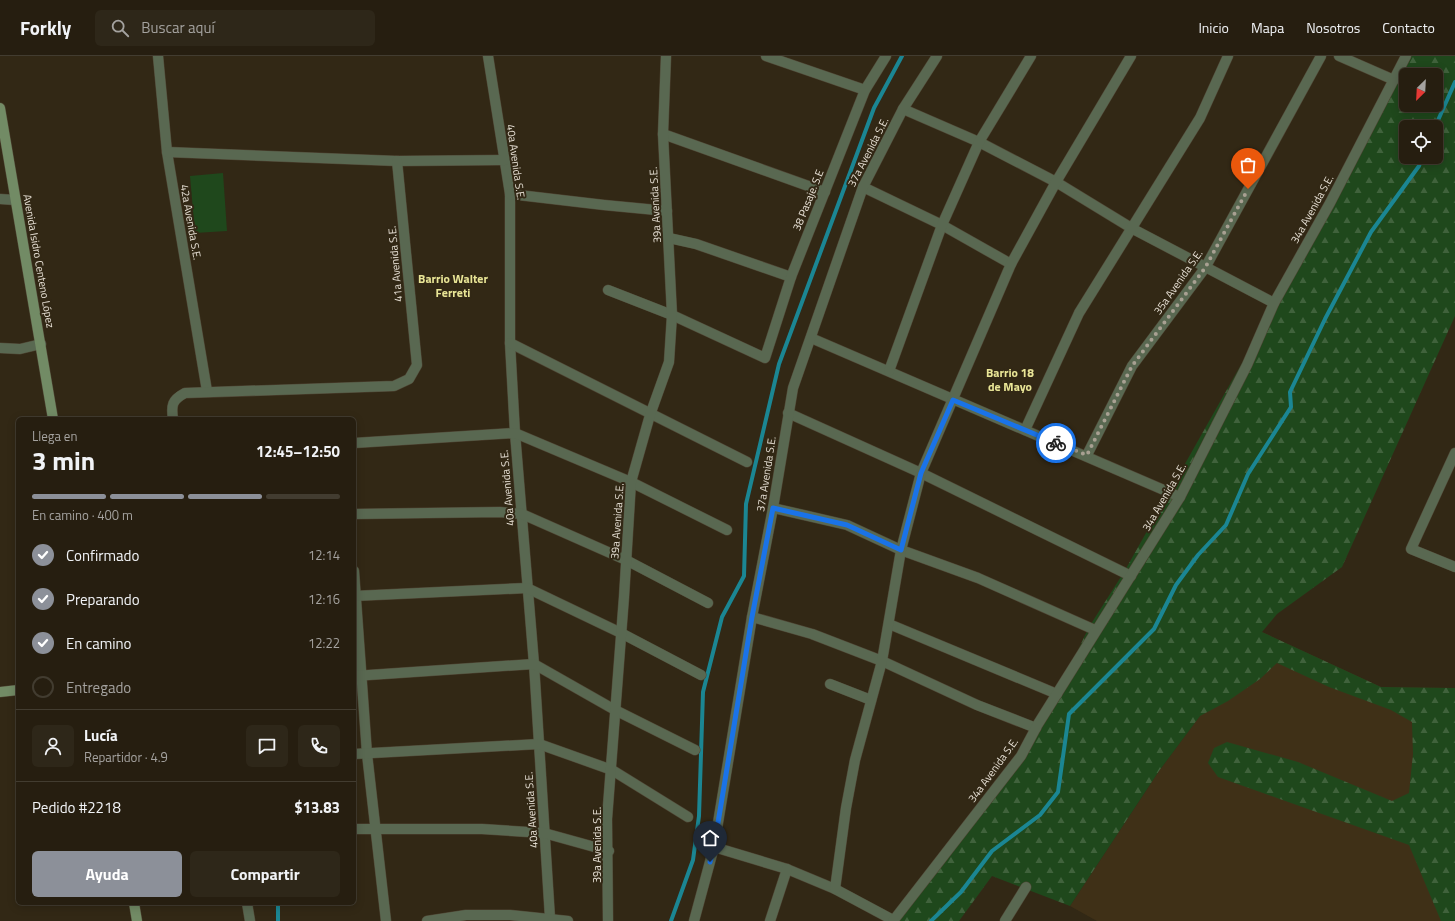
<!DOCTYPE html>
<html lang="es">
<meta charset="utf-8">
<style>
body{margin:0;font-family:"Titillium Web",sans-serif;background:#2e2719;color:#f1f3f6;height:100vh;display:flex;flex-direction:column;font-size:15px;white-space:nowrap}
*{box-sizing:border-box;margin:0}
p{font-size:13px;color:#a4a29f}
.icon{flex:none;width:22px;height:22px;fill:none;stroke:currentColor;stroke-width:2;stroke-linecap:round;stroke-linejoin:round}
.map{position:relative;flex:1;overflow:hidden}
.side{position:absolute;left:16px;top:361px;width:340px;height:488px;display:flex;flex-direction:column;background:#261e10;border-radius:6px;box-shadow:0 2px 10px #0003,0 0 0 1px #423c30}
.side>*{flex:none}
.needle{width:26px;rotate:204deg}
.controls{position:absolute;left:1399px;top:12px;display:grid;gap:8px}
.controls a{display:grid;place-items:center;width:44px;height:44px;border-radius:6px;background:#261e10;box-shadow:0 2px 10px #0003,0 0 0 1px #423c30;font-size:20px}
.pin{position:absolute;display:grid;place-items:center;width:34px;height:34px;color:#fff;margin:-41px -17px;border-radius:50% 50% 50% 0;rotate:-45deg;box-shadow:0 0 4px #0007}
.pin .icon{rotate:45deg}
.courier{position:absolute;display:grid;place-items:center;width:40px;height:40px;margin:-20px;border:3px solid #1a73e8;border-radius:50%;background:#fff;color:#222;box-shadow:0 1px 5px #0007}
.headline em{font-style:normal;font-weight:700}
.headline div{display:flex;flex-direction:column-reverse}
.headline{display:flex;align-items:center;justify-content:space-between;height:68px;padding:0 16px}
h1{font-size:26px;font-weight:700;line-height:30px}
.bar{display:grid;grid-template-columns:repeat(4,1fr);gap:6px 4px;align-content:center;height:48px;padding:0 16px}
.bar i{height:5px;border-radius:3px;background:#423c30}
.bar .on{background:#8c9099}
.bar p{grid-column:span 4}
.line{display:flex;align-items:center;gap:10px;padding:0 16px;border-top:1px solid #423c30}
.line div{flex:1}
.round{display:grid;place-items:center;flex:none;width:42px;height:42px;border-radius:6px;background:#2e2719}
ol{padding:0 16px;list-style:none}
li{display:flex;align-items:center;gap:12px;height:44px}
li p{margin-inline-start:auto}
li .icon{padding:4px;border-radius:50%;background:#8c9099;color:#fff;stroke-width:4}
li:last-child{color:#a4a29f}
li i{width:22px;height:22px;border:2px solid #423c30;border-radius:50%}
.cta{display:flex;gap:8px;margin-top:auto;padding:8px 16px}
.cta a{flex:1;height:46px;border-radius:6px;background:#8c9099;color:#fff;font-size:16px;font-weight:700;line-height:46px;text-align:center}
.cta a+a{background:#2e2719;color:#f1f3f6}
header{display:flex;align-items:center;gap:24px;box-sizing:border-box;height:56px;padding:0 20px;background:#261e10;border-bottom:1px solid #423c30}
header strong{font-size:19px}
nav{display:flex;gap:22px;margin-inline-start:auto;font-size:14px}
.search{width:280px;height:36px;background:#2e2719;display:flex;align-items:center;gap:10px;box-sizing:border-box;padding:0 14px;border-radius:6px;color:#a4a29f;font-size:15px}
.map>svg:first-child{display:block}
.built{fill:#3f3017}
.forest{fill:url(#forest-firs);fill-rule:evenodd}
.pitch{fill:#1f481c}
.lines{fill:none;stroke-linecap:round;stroke-linejoin:round}
.stream{stroke:#1b8693;stroke-width:4}
.street-casing{stroke:#4f4534;stroke-width:11}
.secondary-casing{stroke:#4f4534;stroke-width:11}
.street{stroke:#596851;stroke-width:10}
.secondary{stroke:#728b65;stroke-width:10}
.done{stroke:#a8a092;stroke-width:4;stroke-dasharray:0 7.2}
.route{stroke:#1a73e8;stroke-width:5}
.labels{text-anchor:middle;stroke-width:4;stroke-linejoin:round;paint-order:stroke}
.street-label{font-size:11px;fill:#e7e0d5;stroke:#322815}
.neighbourhood-label{font-size:12px;font-weight:bold;fill:#e9e596;stroke:#322815}
</style>
<header>
<strong>Forkly</strong>
<div class="search"><svg class="icon" aria-label="search" viewBox="0 0 24 24"><circle cx="10" cy="10" r="6"/><path d="M15 15l6 6"/></svg>Buscar aquí</div>
<nav><a>Inicio</a><a>Mapa</a><a>Nosotros</a><a>Contacto</a></nav>
</header>
<div class="map">
<svg width="1455" height="865" viewBox="0 0 1455 865">
<defs>
<pattern id="forest-firs" width="22" height="20" patternUnits="userSpaceOnUse"><rect width="22" height="20" fill="#1f481c"/><path d="M5 1l3.5 6h-7zM16 11l3.5 6h-7z" fill="#40623c"/></pattern>
</defs>
<rect width="100%" height="100%" fill="#322815"/>
<polygon class="built" points="1262,576 1381,631 1455,632 1455,865 1097,865 1070,850 1159,715"/>
<path class="forest" d="M1406,0H1455V260L1342,511L1277,558L1262,576L1381,631L1455,632V865H1441L1409,789L1218,721L1208,707L1214,692L1227,686L1298,706L1392,745L1409,737L1413,698L1412,666L1391,654L1329,631L1277,607L1260,623L1228,645L1200,660L1159,715L1070,850L992,820L959,865H893L1021,700L1057,638L1089,571L1124,516L1243,305ZM1406,19H1436V49H1406ZM1406,71H1436V101H1406Z"/>
<polygon class="pitch" points="223,117 227,175 195,177 190,120"/>
<g class="lines">
<g class="stream">
<polyline points="1435,71 1455,26"/>
<polyline points="278,847 278,865"/>
<polyline points="671,865 693,804 699,760 703,636 722,561 744,520 746,448 779,308 874,52 902,0"/>
<polyline points="931,865 961,836 992,795 1040,759 1058,736 1069,658 1154,573 1176,529 1198,499 1226,469 1248,418 1291,351 1290,336 1325,263 1371,176 1419,110 1422,101"/>
</g>
<defs>
<g id="street">
<polyline points="158,0 167,96 207,335"/>
<polyline points="488,0 510,138 510,287 515,377 534,608 550,862"/>
<polyline points="766,0 865,34"/>
<polyline points="1339,0 1394,24"/>
<polyline points="903,53 979,86 1056,126 1133,173 1274,247"/>
<polyline points="663,78 825,136"/>
<polyline points="167,96 397,105 505,104"/>
<polyline points="863,131 942,169 1011,208"/>
<polyline points="510,138 604,149 667,155"/>
<polyline points="0,143 15,144"/>
<polyline points="669,182 696,188 791,221"/>
<polyline points="608,234 672,259 765,302 791,221 865,34 886,0"/>
<polyline points="811,282 1180,441"/>
<polyline points="510,287 747,406"/>
<polyline points="0,292 20,293 41,288"/>
<polyline points="889,315 942,169 979,86 1031,0"/>
<polyline points="788,357 921,417 1131,520"/>
<path d="M173,363C171,349 172,344 185,337L394,330L409,323L417,309L397,105"/>
<polyline points="1025,374 1079,257 1200,62 1228,0"/>
<polyline points="354,387 515,377 631,426 727,474"/>
<polyline points="1455,397 1411,493 1455,511"/>
<polyline points="1087,399 1132,310 1205,212 1321,0"/>
<polyline points="773,452 847,469 901,494 978,522 1095,574"/>
<polyline points="354,458 500,456 522,458 626,504 708,547"/>
<polyline points="354,515 367,698 386,865"/>
<polyline points="354,540 527,532 621,577 701,619"/>
<polyline points="752,561 812,578 882,605 977,649 1036,672"/>
<polyline points="889,568 1057,638"/>
<polyline points="354,620 534,608 615,654 695,694"/>
<polyline points="830,628 871,644"/>
<polyline points="354,698 539,688 612,714 688,761"/>
<polyline points="354,773 482,773 544,777 609,795"/>
<polyline points="714,791 787,813 835,833 893,864"/>
<polyline points="835,833 846,752 855,704 882,605 901,494 921,417 1011,208 1056,126 1131,0"/>
<polyline points="247,847 250,865"/>
<polyline points="427,865 466,859 510,859 568,865"/>
<polyline points="608,865 607,763 624,541 631,426 650,359 669,306 672,259 663,78 666,0"/>
<polyline points="694,865 714,791 752,561 773,452 793,332 863,131 903,53 937,0"/>
<polyline points="770,865 787,813"/>
<polyline points="893,865 1021,700 1038,668 1180,441 1247,309 1274,247 1330,147 1406,0"/>
<polyline points="1005,865 1026,831"/>
</g>
<g id="secondary">
<polyline points="0,52 53,363"/>
<polyline points="0,636 18,634"/>
<polyline points="134,847 137,865"/>
</g>
</defs>
<use href="#street" class="street-casing"/>
<use href="#secondary" class="secondary-casing"/>
<use href="#street" class="street"/>
<use href="#secondary" class="secondary"/>
</g>
<g class="lines">
<polyline class="done" points="1056,387 1087,399 1132,310 1205,212 1248,133"/>
<polyline class="route" points="710,806 714,791 752,561 773,452 847,469 901,494 921,417 953,344 1056,387"/>
</g>
<g class="labels">
<g class="street-label">
<text transform="translate(868 96) rotate(-63)" y="4">37a Avenida S.E.</text>
<text transform="translate(516 106) rotate(82)" y="4">40a Avenida S.E.</text>
<text transform="translate(808 144) rotate(-68)" y="4">38 Pasaje. S.E</text>
<text transform="translate(655 149) rotate(-93)" y="4">39a Avenida S.E.</text>
<text transform="translate(1312 153) rotate(-61)" y="4">34a Avenida S.E.</text>
<text transform="translate(191 166) rotate(80)" y="4">42a Avenida S.E.</text>
<text transform="translate(39 205) rotate(80)" y="4">Avenida Isidro Centeno López</text>
<text transform="translate(395 208) rotate(-95)" y="4">41a Avenida S.E.</text>
<text transform="translate(1178 226) rotate(-55)" y="4">35a Avenida S.E.</text>
<text transform="translate(766 418) rotate(-81)" y="4">37a Avenida S.E.</text>
<text transform="translate(507 432) rotate(-95)" y="4">40a Avenida S.E.</text>
<text transform="translate(1164 441) rotate(-60)" y="4">34a Avenida S.E.</text>
<text transform="translate(617 465) rotate(-86)" y="4">39a Avenida S.E.</text>
<text transform="translate(993 714) rotate(-54)" y="4">34a Avenida S.E.</text>
<text transform="translate(531 754) rotate(-94)" y="4">40a Avenida S.E.</text>
<text transform="translate(597 789) rotate(-90)" y="4">39a Avenida S.E.</text>
</g>
<g class="neighbourhood-label">
<text x="453" y="227">Barrio Walter<tspan x="453" dy="14">Ferreti</tspan></text>
<text x="1010" y="321">Barrio 18<tspan x="1010" dy="14">de Mayo</tspan></text>
</g>
</g>
</svg>
<div class="controls">
<a><svg class="needle" viewBox="-14 -14 28 28"><path d="M0-13l5 13h-10z" fill="#e53935"/><path d="M0 13l5-13h-10z" fill="#a4a29f"/></svg></a>
<a><svg class="icon" aria-label="locate" viewBox="0 0 24 24"><circle cx="12" cy="12" r="6"/><path d="M12 2v4M12 18v4M2 12h4M18 12h4"/></svg></a>
</div>
<div class="pin" style="left:1248px;top:133px;background:#ea580c"><svg class="icon" aria-label="bag" viewBox="0 0 24 24"><path d="M5 8h14l-1 12H6zM9 8a3 3 0 0 1 6 0"/></svg></div>
<div class="pin" style="left:710px;top:806px;background:#1f2937"><svg class="icon" aria-label="home" viewBox="0 0 24 24"><path d="M3 11l9-7 9 7M6 9v11h12V9"/></svg></div>
<div class="courier" style="left:1056px;top:387px"><svg class="icon" aria-label="bike" viewBox="0 0 24 24"><circle cx="6" cy="16" r="4"/><circle cx="18" cy="16" r="4"/><path d="M6 16l4-8h5l3 8M10 8l3 8H6M13 5h3"/></svg></div>
<section class="side">
<div class="headline"><div><h1>3 min</h1><p>Llega en</p></div><em>12:45–12:50</em></div>
<div class="bar"><i class="on"></i><i class="on"></i><i class="on"></i><i></i><p>En camino · 400 m</p></div>
<ol>
<li><svg class="icon" aria-label="check" viewBox="0 0 24 24"><path d="M5 12l5 5 9-10"/></svg>Confirmado<p>12:14</p></li>
<li><svg class="icon" aria-label="check" viewBox="0 0 24 24"><path d="M5 12l5 5 9-10"/></svg>Preparando<p>12:16</p></li>
<li><svg class="icon" aria-label="check" viewBox="0 0 24 24"><path d="M5 12l5 5 9-10"/></svg>En camino<p>12:22</p></li>
<li><i></i>Entregado</li>
</ol>
<div class="line" style="height:72px"><a class="round"><svg class="icon" aria-label="person" viewBox="0 0 24 24"><circle cx="12" cy="8" r="4"/><path d="M4 21q1-7 8-7t8 7"/></svg></a><div><b>Lucía</b><p>Repartidor · 4.9</p></div><a class="round"><svg class="icon" aria-label="chat" viewBox="0 0 24 24"><path d="M4 5h16v11H9l-5 4z"/></svg></a><a class="round"><svg class="icon" aria-label="phone" viewBox="0 0 24 24"><path d="M5 4h4l2 5-3 2q2 4 5 5l2-3 5 2v4C11 20 4 13 5 4z"/></svg></a></div>
<div class="line" style="height:52px"><div>Pedido #2218</div><b>$13.83</b></div>
<div class="cta"><a>Ayuda</a><a>Compartir</a></div>
</section>
</div>
